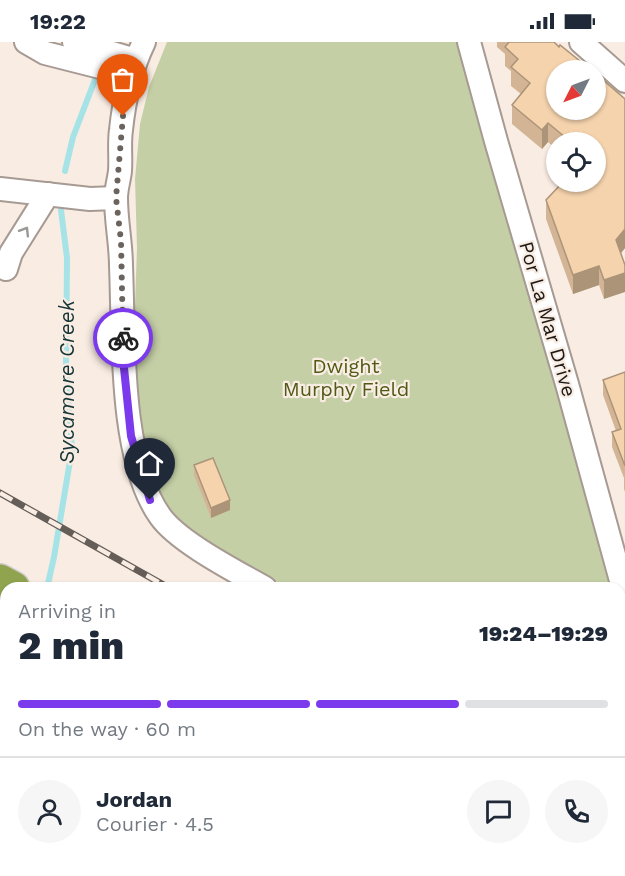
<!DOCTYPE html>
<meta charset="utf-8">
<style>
body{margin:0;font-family:"Work Sans",sans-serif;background:#f6f6f7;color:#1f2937;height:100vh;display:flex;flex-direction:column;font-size:22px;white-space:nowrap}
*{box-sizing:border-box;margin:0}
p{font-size:20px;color:#747a83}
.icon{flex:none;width:33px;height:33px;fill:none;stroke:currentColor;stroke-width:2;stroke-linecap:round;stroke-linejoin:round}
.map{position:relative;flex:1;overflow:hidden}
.side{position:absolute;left:0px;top:540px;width:626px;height:294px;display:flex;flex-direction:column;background:#fff;border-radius:18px 18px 0 0;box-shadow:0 2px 4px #0004}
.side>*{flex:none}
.needle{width:39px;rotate:228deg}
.controls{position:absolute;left:546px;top:18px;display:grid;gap:12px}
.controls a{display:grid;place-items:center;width:60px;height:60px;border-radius:50%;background:#fff;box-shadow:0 2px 4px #0004;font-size:30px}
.pin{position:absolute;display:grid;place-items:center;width:51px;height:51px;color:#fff;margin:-62px -26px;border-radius:50% 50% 50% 0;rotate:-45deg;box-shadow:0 0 6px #0007}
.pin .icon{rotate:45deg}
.courier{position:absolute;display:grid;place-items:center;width:60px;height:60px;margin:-30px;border:4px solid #7c3aed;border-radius:50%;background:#fff;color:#222;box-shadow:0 2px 8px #0007}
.head em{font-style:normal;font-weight:800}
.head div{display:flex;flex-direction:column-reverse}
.head{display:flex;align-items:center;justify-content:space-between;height:102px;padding:0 18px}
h1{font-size:39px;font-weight:800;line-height:45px}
.bar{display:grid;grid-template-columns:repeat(4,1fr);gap:9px 6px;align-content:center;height:72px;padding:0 18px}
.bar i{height:8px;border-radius:4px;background:#e0e1e3}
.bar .active{background:#7c3aed}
.bar p{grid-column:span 4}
.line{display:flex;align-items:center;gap:15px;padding:0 18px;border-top:2px solid #e0e1e3}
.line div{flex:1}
.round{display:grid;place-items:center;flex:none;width:63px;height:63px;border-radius:32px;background:#f6f6f7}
.status{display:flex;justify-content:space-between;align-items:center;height:42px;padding:0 30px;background:#fff;direction:ltr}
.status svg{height:16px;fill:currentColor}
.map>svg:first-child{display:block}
.green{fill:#c5cfa6}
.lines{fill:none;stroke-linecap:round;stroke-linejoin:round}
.stream{stroke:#a6e3e7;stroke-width:6}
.minor-casing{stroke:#a69a92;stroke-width:26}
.highway-casing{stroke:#cecdcc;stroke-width:36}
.minor{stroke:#fff;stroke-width:22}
.highway{stroke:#90a44f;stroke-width:33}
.rail-casing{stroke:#655e58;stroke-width:7}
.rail{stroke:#f9ece3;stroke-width:4.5;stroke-dasharray:14;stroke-linecap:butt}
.wall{fill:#d3b595}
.shaded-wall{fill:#ac9479}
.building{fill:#f5d3ad;stroke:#ac9479;stroke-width:1.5}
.oneway{stroke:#9a9896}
.done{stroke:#6b645e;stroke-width:6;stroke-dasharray:0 10.8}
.route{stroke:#7c3aed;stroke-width:8}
.labels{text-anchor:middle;stroke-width:4.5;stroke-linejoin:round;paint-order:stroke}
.street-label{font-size:20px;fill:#1e1a16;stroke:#f9ece3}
.park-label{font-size:20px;fill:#4f5b15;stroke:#f9ece3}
.water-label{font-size:21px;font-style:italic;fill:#163537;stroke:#f9ece3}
</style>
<div class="status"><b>19:22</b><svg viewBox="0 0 49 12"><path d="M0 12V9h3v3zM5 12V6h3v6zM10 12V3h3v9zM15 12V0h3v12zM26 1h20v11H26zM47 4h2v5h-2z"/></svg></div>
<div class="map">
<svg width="625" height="834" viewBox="0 0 625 834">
<rect width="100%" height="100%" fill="#f9ece3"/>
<polygon class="green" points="167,0 462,0 625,553 625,743 620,740 620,546 288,546 201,497 185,486 171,470 162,457 149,421 141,392 135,342 134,291 137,206 135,137 140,82 149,45"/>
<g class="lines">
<g class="stream">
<polyline points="65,129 73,95 96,35"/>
<polyline points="47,546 54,515 72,407 66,323 67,216 61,168"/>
<polyline points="19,828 19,834"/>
</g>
<defs>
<g id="minor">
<polyline points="26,0 45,11 108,27 131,37"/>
<polyline points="74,0 136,18"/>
<path d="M144,0C131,27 124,59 121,88C119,101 121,115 120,129C119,138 116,147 116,156C116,179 121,202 121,224C124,294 119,416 160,474C178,500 237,530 265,546"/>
<polyline points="469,0 496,99 567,342 625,553"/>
<polyline points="581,0 625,39"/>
<polyline points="0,147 90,157 116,156"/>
<polyline points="6,227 11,211 48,152"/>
<polyline points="620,740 625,743"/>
</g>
<g id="highway">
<polyline points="0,539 13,546"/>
<polyline points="0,601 6,605"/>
<polyline points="387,828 395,834"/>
<polyline points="471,828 479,834"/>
<polyline points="541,828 550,834"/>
</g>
</defs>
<use href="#minor" class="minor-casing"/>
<use href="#highway" class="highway-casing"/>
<use href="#minor" class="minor"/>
<use href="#highway" class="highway"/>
<defs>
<g id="rail">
<polyline points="0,451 169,546"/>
<polyline points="620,798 625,801"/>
</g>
</defs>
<use href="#rail" class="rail-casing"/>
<use href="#rail" class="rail"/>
</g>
<g class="wall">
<polygon points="497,0 554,0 625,57 625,206 621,211 604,257 599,243 573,252 546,177 546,158 596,140 596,100 556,100 556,107 548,100 542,107 512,82 512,63 521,52 511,44 511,29 505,24 505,12 497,5"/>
<polygon points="625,330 625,450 624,447 624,436 612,405 612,390 616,389 603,353 603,338"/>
<polygon points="194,423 230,468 211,476 194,433"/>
<polygon points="251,828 318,828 326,834 261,834"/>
</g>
<g class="shaded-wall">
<polygon points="548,81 548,100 542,107 542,88"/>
<polygon points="625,187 625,206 616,217 616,198"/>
<polygon points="599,224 599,243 573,252 573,233"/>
<polygon points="625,231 625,250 604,257 604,238"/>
<polygon points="230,458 230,468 211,476 211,466"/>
</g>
<g class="building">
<polygon points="509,0 554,0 559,5 560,3 591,28 556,28 556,68 596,68 596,32 625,57 625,187 616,198 625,223 625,231 604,238 599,224 573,233 546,158 563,140 596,140 596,100 571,100 548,81 542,88 512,63 530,41 511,25 518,17 505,5"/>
<polygon points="625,330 625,424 612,390 621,387 603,338"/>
<polygon points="213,416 230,458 211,466 194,423"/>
<polygon points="57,828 85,828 86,834 57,834"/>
<polygon points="116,828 224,828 224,834 117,834"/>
<polygon points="269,828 318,828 326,834 280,834"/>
</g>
<defs><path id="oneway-chevron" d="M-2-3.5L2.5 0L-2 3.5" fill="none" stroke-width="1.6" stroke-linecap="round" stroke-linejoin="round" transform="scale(1.5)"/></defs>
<use class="oneway" href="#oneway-chevron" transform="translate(25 189) rotate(-58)"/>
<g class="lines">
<polyline class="done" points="123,74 116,156 121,199 123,296"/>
<polyline class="route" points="123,296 124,326 131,394 150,458"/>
</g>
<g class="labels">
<g class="street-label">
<text transform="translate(548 277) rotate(74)" y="7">Por La Mar Drive</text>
</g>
<g class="park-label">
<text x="346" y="331">Dwight<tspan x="346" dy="23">Murphy Field</tspan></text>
</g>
<g class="water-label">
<text transform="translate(67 340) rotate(-90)" y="7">Sycamore Creek</text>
</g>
</g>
</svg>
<div class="controls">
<a><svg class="needle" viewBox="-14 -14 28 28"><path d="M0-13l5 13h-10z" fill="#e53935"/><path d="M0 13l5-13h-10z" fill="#747a83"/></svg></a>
<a><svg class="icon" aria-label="locate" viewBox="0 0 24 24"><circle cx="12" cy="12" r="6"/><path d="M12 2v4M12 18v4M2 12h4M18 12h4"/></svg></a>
</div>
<div class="pin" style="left:123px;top:74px;background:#ea580c"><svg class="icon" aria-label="bag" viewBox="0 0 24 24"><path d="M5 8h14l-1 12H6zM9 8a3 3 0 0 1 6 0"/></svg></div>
<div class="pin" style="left:150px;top:458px;background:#1f2937"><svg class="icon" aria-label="home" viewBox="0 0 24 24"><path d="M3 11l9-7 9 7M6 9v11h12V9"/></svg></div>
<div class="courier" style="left:123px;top:296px"><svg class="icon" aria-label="bike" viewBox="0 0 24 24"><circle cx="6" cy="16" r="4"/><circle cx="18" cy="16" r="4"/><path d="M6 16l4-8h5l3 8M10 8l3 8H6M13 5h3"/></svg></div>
<section class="side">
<div class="head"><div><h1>2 min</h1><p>Arriving in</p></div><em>19:24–19:29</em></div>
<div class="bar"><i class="active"></i><i class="active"></i><i class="active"></i><i></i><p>On the way · 60 m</p></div>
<div class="line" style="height:108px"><a class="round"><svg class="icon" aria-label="person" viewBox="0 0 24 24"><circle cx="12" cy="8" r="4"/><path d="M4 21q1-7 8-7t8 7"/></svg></a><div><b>Jordan</b><p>Courier · 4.5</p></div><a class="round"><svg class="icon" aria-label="chat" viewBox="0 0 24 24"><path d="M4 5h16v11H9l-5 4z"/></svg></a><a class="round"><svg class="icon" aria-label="phone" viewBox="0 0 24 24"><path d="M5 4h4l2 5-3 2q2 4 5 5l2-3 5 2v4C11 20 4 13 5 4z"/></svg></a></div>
</section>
</div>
